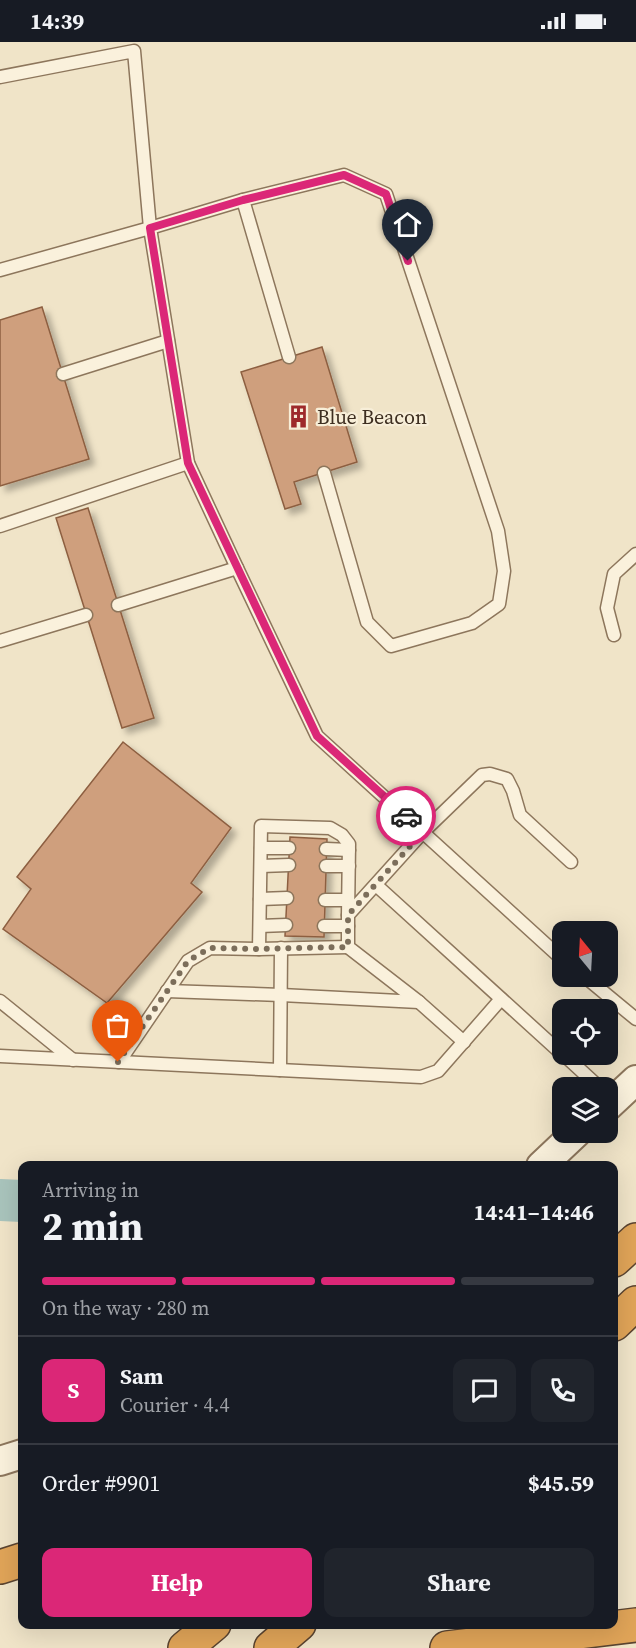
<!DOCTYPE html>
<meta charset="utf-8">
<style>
body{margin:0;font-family:"Source Serif 4",serif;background:#20242c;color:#f1f3f6;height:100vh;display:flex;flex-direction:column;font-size:22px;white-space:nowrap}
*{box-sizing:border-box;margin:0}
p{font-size:20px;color:#9ea1a6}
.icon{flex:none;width:33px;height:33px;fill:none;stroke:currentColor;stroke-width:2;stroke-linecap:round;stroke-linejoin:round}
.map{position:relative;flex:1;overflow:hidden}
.panel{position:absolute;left:18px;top:1119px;width:600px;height:468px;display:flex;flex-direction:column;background:#171b24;border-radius:12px;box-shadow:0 6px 24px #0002}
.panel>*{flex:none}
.needle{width:39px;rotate:342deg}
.controls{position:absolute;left:552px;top:879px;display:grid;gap:12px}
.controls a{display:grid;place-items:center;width:66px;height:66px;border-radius:12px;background:#171b24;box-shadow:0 6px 24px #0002;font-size:30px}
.pin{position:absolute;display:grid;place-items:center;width:51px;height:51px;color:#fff;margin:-62px -26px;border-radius:50% 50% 50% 0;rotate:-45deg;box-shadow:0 0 6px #0007}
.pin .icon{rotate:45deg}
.courier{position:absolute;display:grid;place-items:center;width:60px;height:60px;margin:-30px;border:4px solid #db2777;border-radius:50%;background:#fff;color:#222;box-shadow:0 2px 8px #0007}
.headline em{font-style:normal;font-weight:700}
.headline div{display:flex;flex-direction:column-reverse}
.headline{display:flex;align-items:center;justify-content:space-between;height:102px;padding:0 24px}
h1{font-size:39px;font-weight:700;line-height:45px}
.bar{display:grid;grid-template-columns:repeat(4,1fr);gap:9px 6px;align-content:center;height:72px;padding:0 24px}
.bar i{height:8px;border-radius:4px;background:#363941}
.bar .current{background:#db2777}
.bar p{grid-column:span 4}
.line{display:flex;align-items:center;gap:15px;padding:0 24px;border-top:2px solid #363941}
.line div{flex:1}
.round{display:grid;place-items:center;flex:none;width:63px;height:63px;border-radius:12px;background:#20242c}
.button{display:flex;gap:12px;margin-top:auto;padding:12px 24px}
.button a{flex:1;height:69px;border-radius:12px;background:#db2777;color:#fff;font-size:24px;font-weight:700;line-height:69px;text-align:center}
.button a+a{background:#20242c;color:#f1f3f6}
.status{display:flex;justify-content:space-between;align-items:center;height:42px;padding:0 30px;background:#171b24;direction:ltr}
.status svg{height:16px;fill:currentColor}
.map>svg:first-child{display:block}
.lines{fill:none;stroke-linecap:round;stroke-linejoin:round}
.river{stroke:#a9c4bc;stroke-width:42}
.building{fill:#cf9f7d;stroke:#8d5f41;stroke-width:1.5;filter:url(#shadow)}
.service-casing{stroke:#8d765c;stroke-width:15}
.tertiary-casing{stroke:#8d765c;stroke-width:32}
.motorway-casing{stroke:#5b4430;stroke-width:36}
.service{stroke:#faf1dc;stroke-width:12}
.tertiary{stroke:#faf1dc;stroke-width:28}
.motorway{stroke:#e0a458;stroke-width:33}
.done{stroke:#7c6e5b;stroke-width:6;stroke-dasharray:0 10.8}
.route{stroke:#db2777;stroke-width:8}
.labels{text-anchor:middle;stroke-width:4.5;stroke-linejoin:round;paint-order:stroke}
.poi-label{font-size:20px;fill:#3d2e20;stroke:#f7eed8;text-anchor:start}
</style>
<div class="status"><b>14:39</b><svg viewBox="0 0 49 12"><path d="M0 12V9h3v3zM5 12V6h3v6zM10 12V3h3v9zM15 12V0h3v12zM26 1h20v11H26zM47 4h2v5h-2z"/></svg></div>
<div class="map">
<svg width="636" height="1606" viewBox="0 0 636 1606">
<defs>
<filter id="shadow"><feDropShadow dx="5.5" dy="5.5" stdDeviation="3" flood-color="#0004"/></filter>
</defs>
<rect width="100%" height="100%" fill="#f0e4c8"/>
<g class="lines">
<polyline class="river" points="0,1158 22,1159"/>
</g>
<g class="building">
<polygon points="42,265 89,417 0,444 0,278"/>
<polygon points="322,305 357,420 294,440 301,462 285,467 241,330"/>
<polygon points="88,466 154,676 122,686 56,476"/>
<polygon points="123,700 231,786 191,841 202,850 107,961 3,887 31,847 17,835"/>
<polygon points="290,795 327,797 324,895 285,894"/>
</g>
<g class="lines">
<defs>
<g id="service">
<polyline points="0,35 134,9 150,186 188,421 237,526 317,694 562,917"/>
<polyline points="243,158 289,315"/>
<polyline points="0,228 150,186 243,158 344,133 386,152 498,489 504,529 499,562 472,581 391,604 367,580 324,431"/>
<polyline points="63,332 168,299"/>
<polyline points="0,484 188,421"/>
<polyline points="118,563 237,526"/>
<polyline points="614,593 607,566 614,532 636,512"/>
<polyline points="0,599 86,573"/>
<polyline points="261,806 289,806"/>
<polyline points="326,807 349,808"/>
<polyline points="261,824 289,823"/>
<polyline points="326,824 349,824"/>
<polyline points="376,843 562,1012"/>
<polyline points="260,857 287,856"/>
<polyline points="325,858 348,858"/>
<polyline points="260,884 286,883"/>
<polyline points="324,884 348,884"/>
<polyline points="259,907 261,784 330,786 342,793 349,802 348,873"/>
<polyline points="584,934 636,977"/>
<polyline points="167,949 281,953 419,960"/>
<polyline points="0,959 73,1018"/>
<polyline points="464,1000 419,960 348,905 348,873 423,790 482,733 490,732 507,737 513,749 520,773 571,820"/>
<polyline points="563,1012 600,1046"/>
<polyline points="0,1014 421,1035 438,1029 501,957"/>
<polyline points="119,1020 188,919 210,906 259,907 348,905"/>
<polyline points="280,1028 281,906"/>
</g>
<g id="tertiary">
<polyline points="608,1064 636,1038"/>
<polyline points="541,1124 577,1090"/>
<polyline points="0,1419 22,1412"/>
</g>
<g id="motorway">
<polyline points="614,1218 636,1198"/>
<polyline points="614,1282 636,1261"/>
<polyline points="0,1525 22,1518"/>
<polyline points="185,1606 214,1582"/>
<polyline points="271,1606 299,1582"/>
<polyline points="447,1606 636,1583"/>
</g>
</defs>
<use href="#service" class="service-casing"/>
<use href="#tertiary" class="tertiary-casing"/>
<use href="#motorway" class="motorway-casing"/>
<use href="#service" class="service"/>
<use href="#tertiary" class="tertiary"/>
<use href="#motorway" class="motorway"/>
</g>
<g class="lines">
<polyline class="done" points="118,1020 188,919 210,906 259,907 348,905 348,873 423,790 406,774"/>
<polyline class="route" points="406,774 317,694 188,421 150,186 243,158 344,133 386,152 408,219"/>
</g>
<defs>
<symbol id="building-bare" viewBox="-9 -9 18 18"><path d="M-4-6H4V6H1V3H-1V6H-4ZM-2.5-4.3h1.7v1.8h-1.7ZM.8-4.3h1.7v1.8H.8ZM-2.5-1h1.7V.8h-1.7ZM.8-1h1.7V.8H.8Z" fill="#9e2a2b" stroke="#f7eed8" stroke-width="2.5" paint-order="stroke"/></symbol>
</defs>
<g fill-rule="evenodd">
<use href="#building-bare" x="282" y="358" width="33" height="33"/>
</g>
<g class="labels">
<g class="poi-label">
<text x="317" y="382">Blue Beacon</text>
</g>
</g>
</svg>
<div class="controls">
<a><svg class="needle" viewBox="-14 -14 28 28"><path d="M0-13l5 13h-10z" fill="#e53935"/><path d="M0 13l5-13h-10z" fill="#9ea1a6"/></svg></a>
<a><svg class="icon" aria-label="locate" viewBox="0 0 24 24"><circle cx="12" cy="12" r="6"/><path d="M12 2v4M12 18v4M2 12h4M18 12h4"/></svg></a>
<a><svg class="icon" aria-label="layers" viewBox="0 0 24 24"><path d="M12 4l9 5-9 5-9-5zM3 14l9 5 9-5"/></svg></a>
</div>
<div class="pin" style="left:118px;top:1020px;background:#ea580c"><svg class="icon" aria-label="bag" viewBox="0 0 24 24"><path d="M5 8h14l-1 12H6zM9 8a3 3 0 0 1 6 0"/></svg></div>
<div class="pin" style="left:408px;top:219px;background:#1f2937"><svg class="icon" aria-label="home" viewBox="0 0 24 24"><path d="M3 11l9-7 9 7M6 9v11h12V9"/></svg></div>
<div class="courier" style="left:406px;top:774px"><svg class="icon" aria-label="car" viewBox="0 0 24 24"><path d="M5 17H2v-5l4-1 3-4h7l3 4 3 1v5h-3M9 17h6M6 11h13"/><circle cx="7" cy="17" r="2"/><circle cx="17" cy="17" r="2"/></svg></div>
<section class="panel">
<div class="headline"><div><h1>2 min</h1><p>Arriving in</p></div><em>14:41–14:46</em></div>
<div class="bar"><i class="current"></i><i class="current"></i><i class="current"></i><i></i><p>On the way · 280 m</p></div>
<div class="line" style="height:108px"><b class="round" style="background:#db2777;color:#fff">S</b><div><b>Sam</b><p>Courier · 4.4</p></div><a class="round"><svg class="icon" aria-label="chat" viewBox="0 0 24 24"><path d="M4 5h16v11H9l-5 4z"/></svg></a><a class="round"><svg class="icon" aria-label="phone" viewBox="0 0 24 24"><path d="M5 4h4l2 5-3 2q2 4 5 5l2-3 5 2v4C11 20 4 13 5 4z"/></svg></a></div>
<div class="line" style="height:78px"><div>Order #9901</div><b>$45.59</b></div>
<div class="button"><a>Help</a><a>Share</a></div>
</section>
</div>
